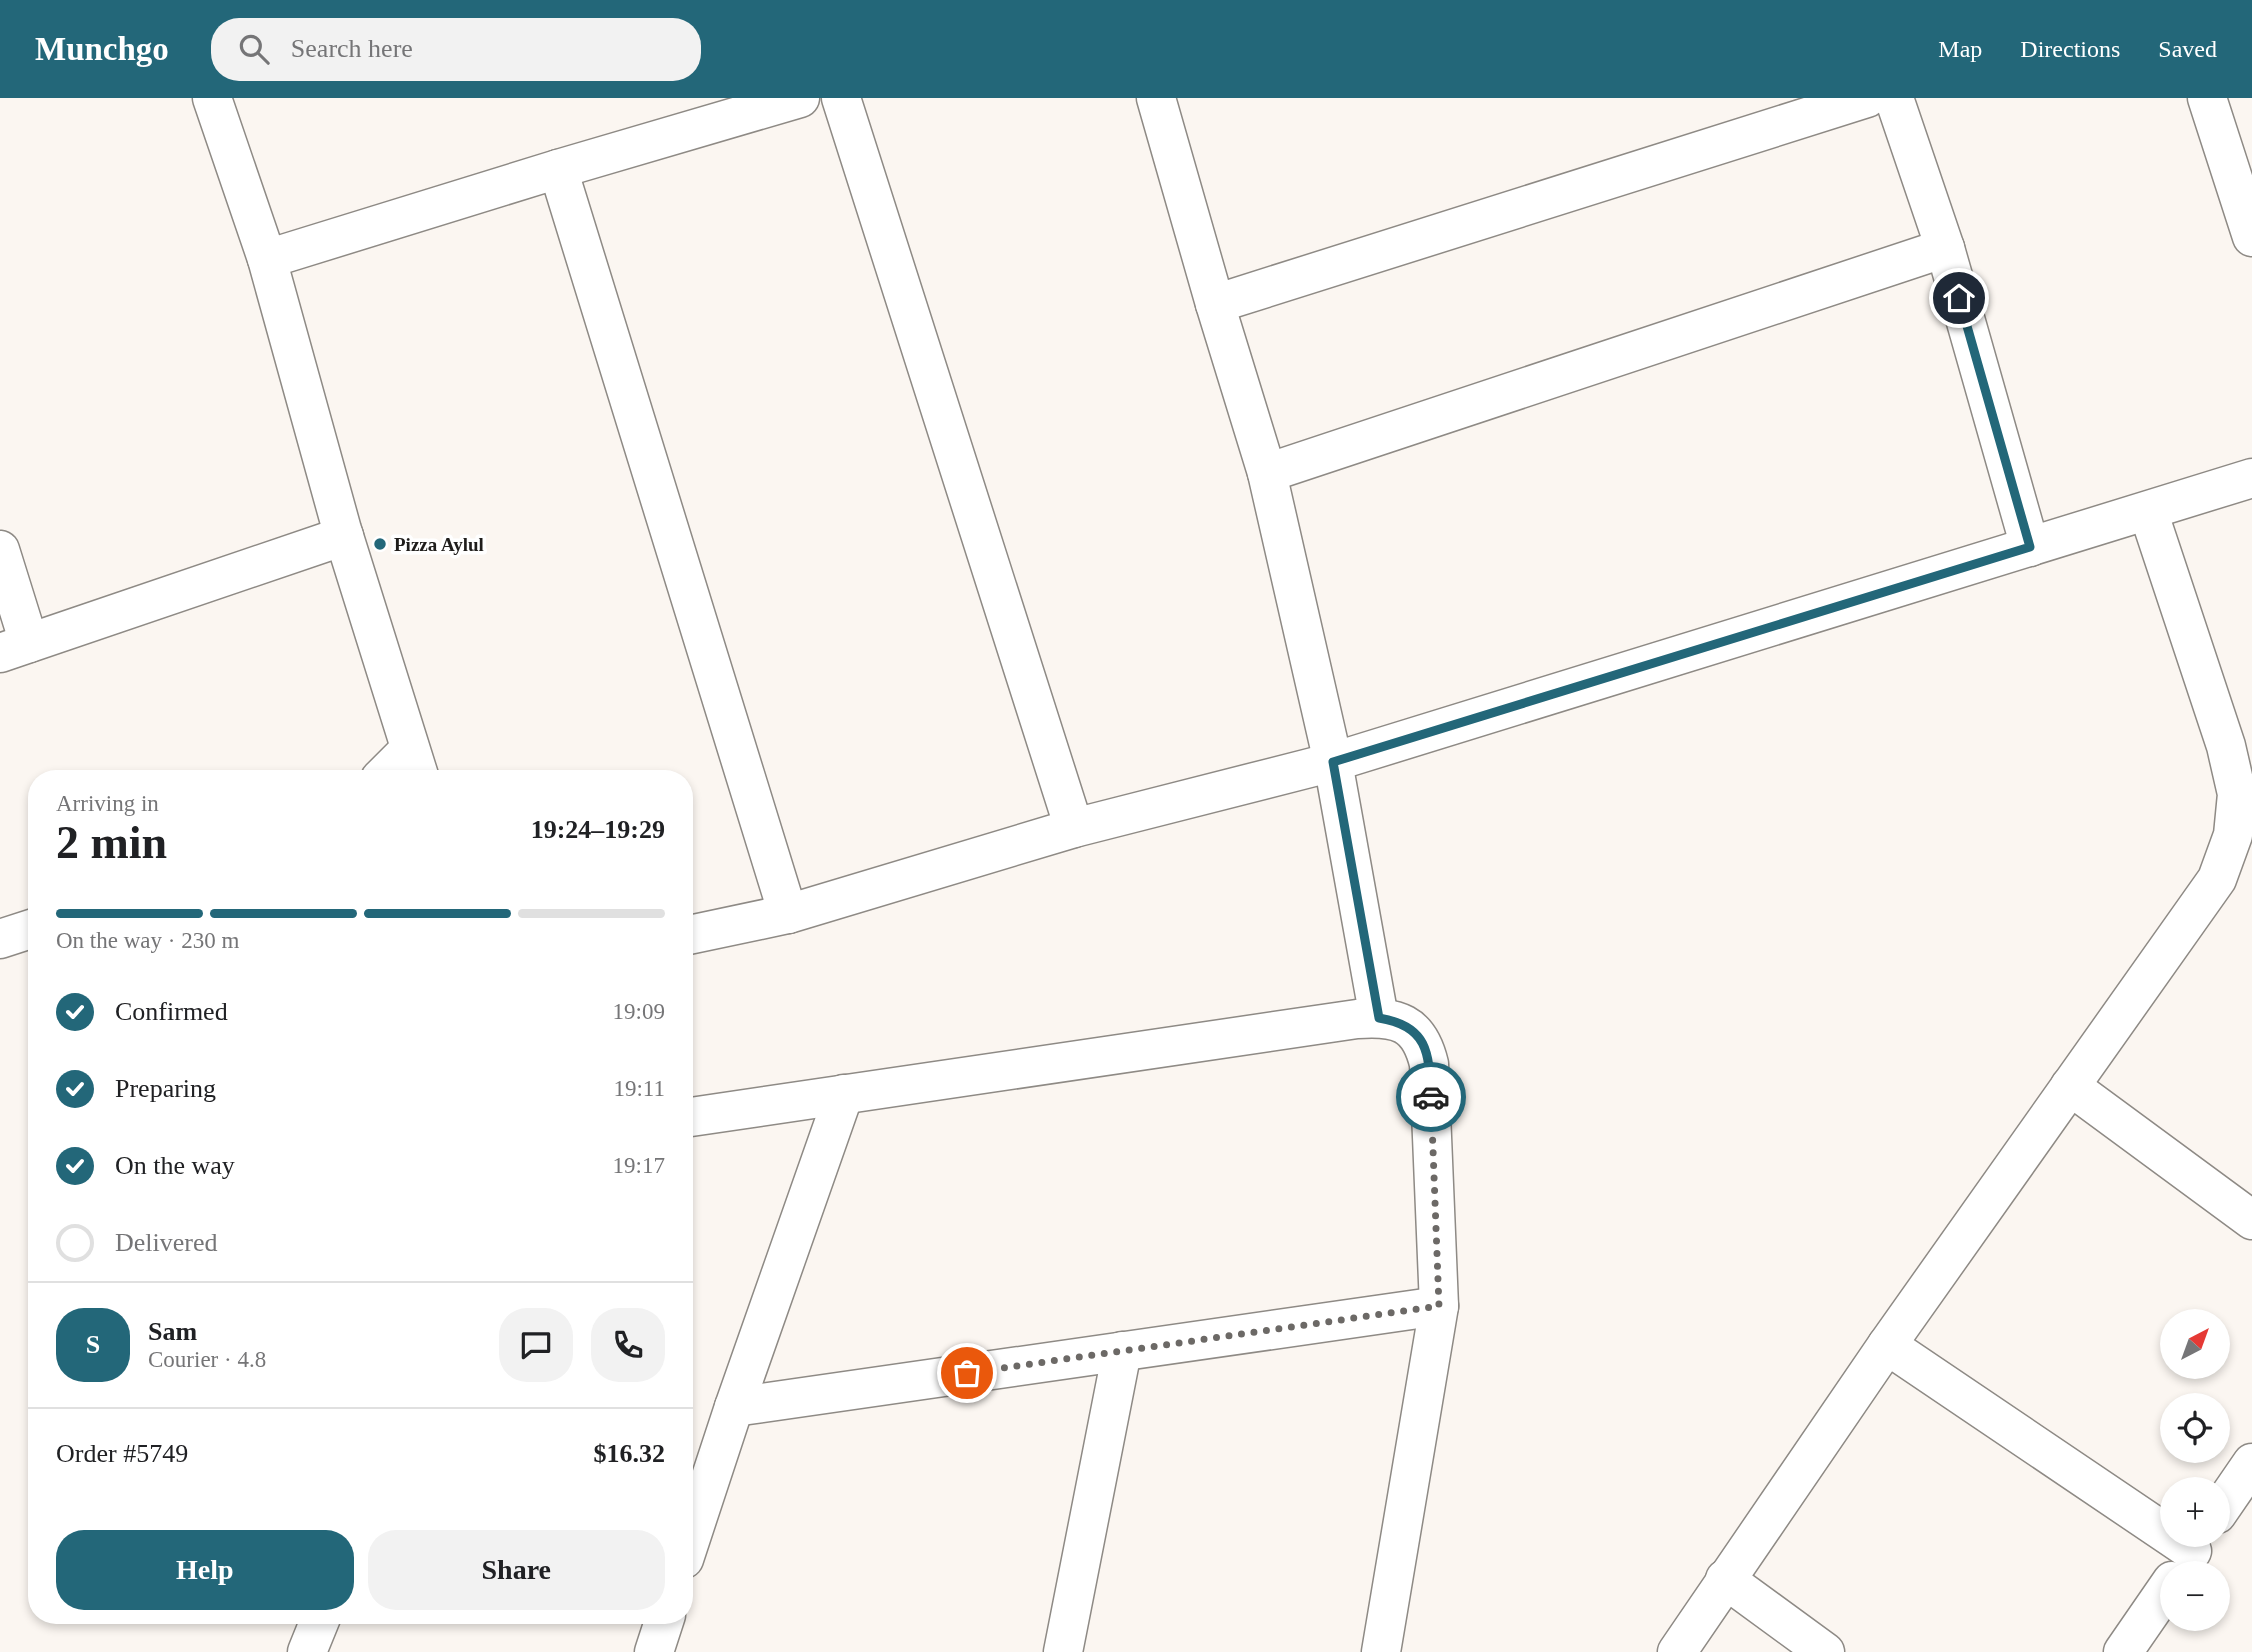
<!DOCTYPE html>
<meta charset="utf-8">
<style>
body{margin:0;font-family:Georgia,serif;background:#f2f2f2;color:#202124;height:100vh;display:flex;flex-direction:column;font-size:26px;white-space:nowrap}
*{box-sizing:border-box;margin:0}
p{font-size:23px;color:#757577}
.icon{flex:none;width:38px;height:38px;fill:none;stroke:currentColor;stroke-width:2;stroke-linecap:round;stroke-linejoin:round}
.map{position:relative;flex:1;overflow:hidden}
.sheet{position:absolute;left:28px;top:672px;width:665px;height:854px;display:flex;flex-direction:column;background:#fff;border-radius:28px;box-shadow:0 4px 10px #0003}
.sheet>*{flex:none}
.needle{width:46px;rotate:41deg}
.fabs{position:absolute;left:2160px;top:1211px;display:grid;gap:14px}
.fabs a{display:grid;place-items:center;width:70px;height:70px;border-radius:50%;background:#fff;box-shadow:0 4px 10px #0003;font-size:35px}
.pin{position:absolute;display:grid;place-items:center;width:60px;height:60px;color:#fff;margin:-30px;border:4px solid #fff;border-radius:50%;box-shadow:0 2px 7px #0007}
.courier{position:absolute;display:grid;place-items:center;width:70px;height:70px;margin:-35px;border:5px solid #236779;border-radius:50%;background:#fff;color:#222;box-shadow:0 2px 9px #0007}
.overview em{font-style:normal;font-weight:600}
.overview div{display:flex;flex-direction:column-reverse}
.overview{display:flex;align-items:center;justify-content:space-between;height:119px;padding:0 28px}
h1{font-size:46px;font-weight:600;line-height:52px}
.bar{display:grid;grid-template-columns:repeat(4,1fr);gap:10px 7px;align-content:center;height:84px;padding:0 28px}
.bar i{height:9px;border-radius:5px;background:#e0e0e0}
.bar .on{background:#236779}
.bar p{grid-column:span 4}
.line{display:flex;align-items:center;gap:18px;padding:0 28px;border-top:2px solid #e0e0e0}
.line div{flex:1}
.round{display:grid;place-items:center;flex:none;width:74px;height:74px;border-radius:28px;background:#f2f2f2}
ol{padding:0 28px;list-style:none}
li{display:flex;align-items:center;gap:21px;height:77px}
li p{margin-inline-start:auto}
li .icon{padding:7px;border-radius:50%;background:#236779;color:#fff;stroke-width:4}
li:last-child{color:#757577}
li i{width:38px;height:38px;border:4px solid #e0e0e0;border-radius:50%}
.cta{display:flex;gap:14px;margin-top:auto;padding:14px 28px}
.cta a{flex:1;height:80px;border-radius:28px;background:#236779;color:#fff;font-size:28px;font-weight:600;line-height:80px;text-align:center}
.cta a+a{background:#f2f2f2;color:#202124}
header{display:flex;align-items:center;gap:42px;box-sizing:border-box;height:98px;padding:0 35px;background:#236779;color:#fff}
header strong{font-size:33px}
nav{display:flex;gap:38px;margin-inline-start:auto;font-size:24px}
.search{width:490px;height:63px;background:#f2f2f2;display:flex;align-items:center;gap:18px;box-sizing:border-box;padding:0 24px;border-radius:28px;color:#757577;font-size:26px}
.map>svg:first-child{display:block}
.lines{fill:none;stroke-linecap:round;stroke-linejoin:round}
.minor-casing{stroke:#8e8a85;stroke-width:41}
.minor{stroke:#fff;stroke-width:38}
.done{stroke:#6c6966;stroke-width:7;stroke-dasharray:0 12.6}
.route{stroke:#236779;stroke-width:9}
.poi-dot{fill:#236779;stroke:#fff;stroke-width:2.5}
.labels{text-anchor:middle;stroke-width:7;stroke-linejoin:round;paint-order:stroke}
.poi-label{font-size:19px;font-weight:bold;fill:#1f1d1b;stroke:#fff;text-anchor:start}
</style>
<header>
<strong>Munchgo</strong>
<div class="search"><svg class="icon" aria-label="search" viewBox="0 0 24 24"><circle cx="10" cy="10" r="6"/><path d="M15 15l6 6"/></svg>Search here</div>
<nav><a>Map</a><a>Directions</a><a>Saved</a></nav>
</header>
<div class="map">
<svg width="2252" height="1554" viewBox="0 0 2252 1554">
<rect width="100%" height="100%" fill="#fbf6f1"/>
<g class="lines">
<defs>
<g id="minor">
<polyline points="212,0 267,161 342,432 420,681"/>
<polyline points="841,0 1074,730"/>
<polyline points="1156,0 1215,206 1267,375 1333,664 1379,920"/>
<polyline points="1894,0 1945,150 2030,449"/>
<polyline points="2207,0 2252,139"/>
<polyline points="558,71 788,816"/>
<polyline points="267,161 558,71 800,0"/>
<polyline points="1215,206 1867,0"/>
<polyline points="1267,375 1945,150"/>
<polyline points="0,452 29,545"/>
<polyline points="0,555 344,438"/>
<polyline points="380,681 410,651"/>
<polyline points="684,838 788,816 1074,730 1333,664 2252,380"/>
<polyline points="0,841 37,829"/>
<polyline points="2070,988 2252,1122"/>
<path d="M684,1020L1357,921C1397,918 1419,924 1429,966L1439,1208L1381,1554"/>
<polyline points="1887,1247 2192,1453"/>
<polyline points="734,1309 1439,1208"/>
<polyline points="2217,1416 2252,1365"/>
<polyline points="684,1461 734,1309 844,996"/>
<polyline points="1725,1481 1825,1554"/>
<polyline points="307,1554 322,1517"/>
<polyline points="654,1554 666,1517"/>
<polyline points="1063,1554 1122,1253"/>
<polyline points="1677,1554 1887,1247 2217,781 2233,737 2237,696 2226,648 2148,413"/>
<polyline points="2123,1554 2172,1483"/>
</g>
</defs>
<use href="#minor" class="minor-casing"/>
<use href="#minor" class="minor"/>
</g>
<g class="lines">
<polyline class="done" points="967,1275 1439,1208 1431,999"/>
<path class="route" d="M1431,999C1429,956 1429,928 1379,920L1333,664L2030,449L1959,200"/>
</g>
<circle class="poi-dot" cx="380" cy="446" r="7"/>
<g class="labels">
<g class="poi-label">
<text x="394" y="453">Pizza Aylul</text>
</g>
</g>
</svg>
<div class="fabs">
<a><svg class="needle" viewBox="-14 -14 28 28"><path d="M0-13l5 13h-10z" fill="#e53935"/><path d="M0 13l5-13h-10z" fill="#757577"/></svg></a>
<a><svg class="icon" aria-label="locate" viewBox="0 0 24 24"><circle cx="12" cy="12" r="6"/><path d="M12 2v4M12 18v4M2 12h4M18 12h4"/></svg></a>
<a>+</a>
<a>−</a>
</div>
<div class="pin" style="left:967px;top:1275px;background:#ea580c"><svg class="icon" aria-label="bag" viewBox="0 0 24 24"><path d="M5 8h14l-1 12H6zM9 8a3 3 0 0 1 6 0"/></svg></div>
<div class="pin" style="left:1959px;top:200px;background:#1f2937"><svg class="icon" aria-label="home" viewBox="0 0 24 24"><path d="M3 11l9-7 9 7M6 9v11h12V9"/></svg></div>
<div class="courier" style="left:1431px;top:999px"><svg class="icon" aria-label="car" viewBox="0 0 24 24"><path d="M5 17H2v-5l4-1 3-4h7l3 4 3 1v5h-3M9 17h6M6 11h13"/><circle cx="7" cy="17" r="2"/><circle cx="17" cy="17" r="2"/></svg></div>
<section class="sheet">
<div class="overview"><div><h1>2 min</h1><p>Arriving in</p></div><em>19:24–19:29</em></div>
<div class="bar"><i class="on"></i><i class="on"></i><i class="on"></i><i></i><p>On the way · 230 m</p></div>
<ol>
<li><svg class="icon" aria-label="check" viewBox="0 0 24 24"><path d="M5 12l5 5 9-10"/></svg>Confirmed<p>19:09</p></li>
<li><svg class="icon" aria-label="check" viewBox="0 0 24 24"><path d="M5 12l5 5 9-10"/></svg>Preparing<p>19:11</p></li>
<li><svg class="icon" aria-label="check" viewBox="0 0 24 24"><path d="M5 12l5 5 9-10"/></svg>On the way<p>19:17</p></li>
<li><i></i>Delivered</li>
</ol>
<div class="line" style="height:126px"><b class="round" style="background:#236779;color:#fff">S</b><div><b>Sam</b><p>Courier · 4.8</p></div><a class="round"><svg class="icon" aria-label="chat" viewBox="0 0 24 24"><path d="M4 5h16v11H9l-5 4z"/></svg></a><a class="round"><svg class="icon" aria-label="phone" viewBox="0 0 24 24"><path d="M5 4h4l2 5-3 2q2 4 5 5l2-3 5 2v4C11 20 4 13 5 4z"/></svg></a></div>
<div class="line" style="height:91px"><div>Order #5749</div><b>$16.32</b></div>
<div class="cta"><a>Help</a><a>Share</a></div>
</section>
</div>
